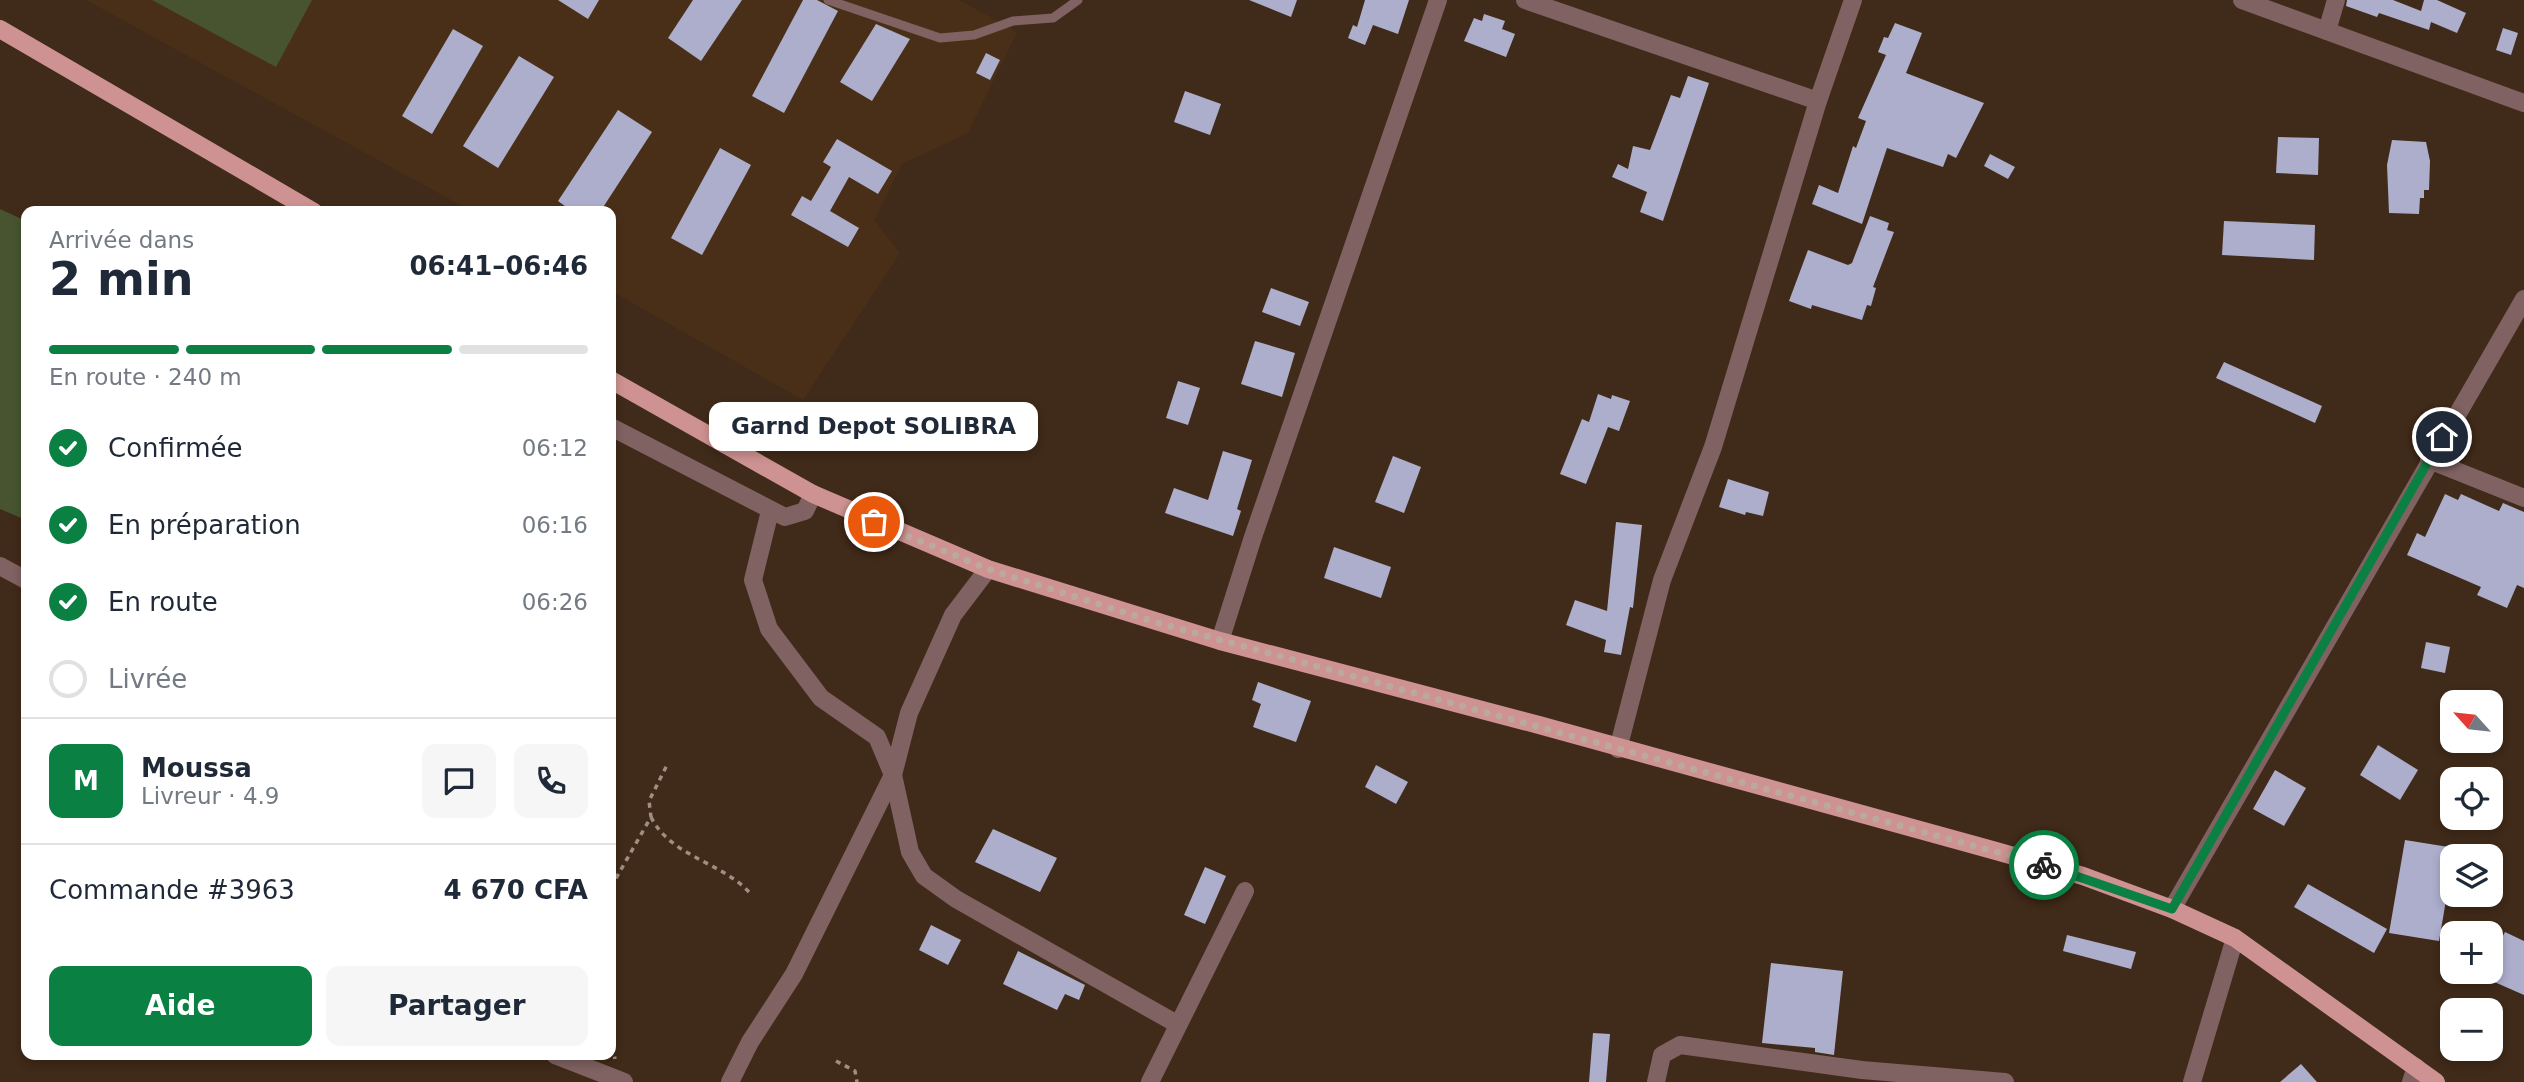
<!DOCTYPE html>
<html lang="fr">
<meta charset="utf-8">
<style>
body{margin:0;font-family:"DejaVu Sans",sans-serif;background:#f6f6f7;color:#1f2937;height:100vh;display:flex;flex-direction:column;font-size:26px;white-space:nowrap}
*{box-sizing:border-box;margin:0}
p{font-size:23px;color:#747a83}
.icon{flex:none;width:38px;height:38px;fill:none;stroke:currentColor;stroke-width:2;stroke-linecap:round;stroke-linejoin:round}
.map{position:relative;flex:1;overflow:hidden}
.panel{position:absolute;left:21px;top:206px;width:595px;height:854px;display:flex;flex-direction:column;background:#fff;border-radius:14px;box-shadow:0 4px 10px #0003}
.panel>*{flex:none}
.needle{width:46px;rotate:297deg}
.controls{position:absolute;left:2440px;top:690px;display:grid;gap:14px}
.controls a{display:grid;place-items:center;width:63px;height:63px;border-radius:14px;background:#fff;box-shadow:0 4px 10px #0003;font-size:35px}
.pin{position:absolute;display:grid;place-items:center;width:60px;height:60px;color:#fff;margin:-30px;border:4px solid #fff;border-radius:50%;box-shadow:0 2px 7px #0007}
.courier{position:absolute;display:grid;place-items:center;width:70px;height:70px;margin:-35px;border:5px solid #0b8043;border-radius:50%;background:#fff;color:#222;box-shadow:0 2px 9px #0007}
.bubble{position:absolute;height:49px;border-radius:14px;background:#fff;box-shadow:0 4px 10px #0003;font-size:23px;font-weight:700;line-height:49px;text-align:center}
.headline em{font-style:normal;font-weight:700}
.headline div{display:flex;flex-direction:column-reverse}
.headline{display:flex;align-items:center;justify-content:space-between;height:119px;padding:0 28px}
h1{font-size:46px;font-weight:700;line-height:52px}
.bar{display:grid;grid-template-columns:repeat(4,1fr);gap:10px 7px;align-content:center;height:84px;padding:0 28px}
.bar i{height:9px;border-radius:5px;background:#e0e1e3}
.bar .active{background:#0b8043}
.bar p{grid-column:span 4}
.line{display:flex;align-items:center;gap:18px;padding:0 28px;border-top:2px solid #e0e1e3}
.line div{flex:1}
.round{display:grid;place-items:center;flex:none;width:74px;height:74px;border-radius:14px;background:#f6f6f7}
ol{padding:0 28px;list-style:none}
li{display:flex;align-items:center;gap:21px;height:77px}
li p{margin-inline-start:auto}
li .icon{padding:7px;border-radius:50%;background:#0b8043;color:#fff;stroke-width:4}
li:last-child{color:#747a83}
li i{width:38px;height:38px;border:4px solid #e0e1e3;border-radius:50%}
.action{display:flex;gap:14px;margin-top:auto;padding:14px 28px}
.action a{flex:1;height:80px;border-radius:14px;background:#0b8043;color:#fff;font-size:28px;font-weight:700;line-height:80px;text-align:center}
.action a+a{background:#f6f6f7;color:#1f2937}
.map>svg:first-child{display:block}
.built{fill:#4a2f18}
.green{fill:#47542f}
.building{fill:#acaecc}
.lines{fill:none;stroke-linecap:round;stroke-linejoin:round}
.path{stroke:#a18e80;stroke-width:3.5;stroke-dasharray:5 5;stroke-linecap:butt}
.service{stroke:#7f6261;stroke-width:9}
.minor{stroke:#7f6261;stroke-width:18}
.primary{stroke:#cd9291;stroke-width:18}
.done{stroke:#bba99c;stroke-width:7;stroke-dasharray:0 12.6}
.route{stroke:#0b8043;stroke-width:9}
</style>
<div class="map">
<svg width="2524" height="1082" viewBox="0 0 2524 1082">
<rect width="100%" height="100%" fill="#402a19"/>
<polygon class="built" points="86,0 959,0 1017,32 968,133 902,164 874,220 900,253 803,400 611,291 611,212 473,212"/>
<g class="green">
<polygon points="152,0 312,0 276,67"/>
<polygon points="0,209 26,221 26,520 0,509"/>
</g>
<g class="building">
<polygon points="558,0 599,0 588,19"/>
<polygon points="693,0 742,0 701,61 668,38"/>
<polygon points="803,0 817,0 838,11 784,113 752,96"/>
<polygon points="1249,0 1297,0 1291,17"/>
<polygon points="1365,0 1409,0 1398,34 1373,25 1365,45 1348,38 1353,25 1357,27"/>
<polygon points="2347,0 2393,0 2421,11 2424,0 2437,0 2466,13 2457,33 2431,22 2429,30 2379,13 2377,17 2346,6"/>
<polygon points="1484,14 1505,21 1502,29 1515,34 1506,57 1464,41 1474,18 1482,21"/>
<polygon points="1895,23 1922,33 1906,73 1984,103 1956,158 1948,154 1943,167 1887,148 1862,224 1812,204 1819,185 1838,193 1853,146 1856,148 1866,121 1858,118 1886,55 1878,52 1884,37 1888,38"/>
<polygon points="876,24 910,39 872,101 840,82"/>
<polygon points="2503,28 2518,33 2511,55 2496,50"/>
<polygon points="453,29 483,46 432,134 402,116"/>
<polygon points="986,53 1000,60 990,80 976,73"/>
<polygon points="519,56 554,77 498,168 463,146"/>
<polygon points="1688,76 1709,83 1663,221 1640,212 1647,192 1612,177 1618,164 1628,169 1633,146 1650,150 1671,95 1680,98"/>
<polygon points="1185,91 1221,104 1210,135 1174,122"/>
<polygon points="618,110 652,132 600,212 573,212 558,201"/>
<polygon points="2278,137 2319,138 2318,175 2276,173"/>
<polygon points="837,139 892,171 878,194 849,177 830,211 859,228 848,247 791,215 802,196 811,201 831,167 823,162"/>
<polygon points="2392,140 2426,142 2430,161 2429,190 2424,190 2424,198 2420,198 2419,214 2389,213 2387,165"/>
<polygon points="720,148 751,165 702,255 671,238"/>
<polygon points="1990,154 2015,167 2008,179 1984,166"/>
<polygon points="1870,216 1889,223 1887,230 1894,232 1873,287 1876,288 1871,306 1867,305 1862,320 1812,305 1811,309 1789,301 1808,250 1848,265 1852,263"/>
<polygon points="2224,221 2315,225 2314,260 2222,255"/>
<polygon points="1271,288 1309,302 1300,326 1262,312"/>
<polygon points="1255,341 1295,353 1282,397 1241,384"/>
<polygon points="2224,362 2322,406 2315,423 2216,378"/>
<polygon points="1178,381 1200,388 1188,425 1166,418"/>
<polygon points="1598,394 1611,399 1612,395 1630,401 1619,431 1608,427 1586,484 1560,474 1582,419 1589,422"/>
<polygon points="1223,451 1252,460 1237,509 1241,511 1233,536 1165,513 1174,488 1208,500"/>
<polygon points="1393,456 1421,467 1404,513 1375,502"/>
<polygon points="1728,479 1769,492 1763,516 1746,512 1745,515 1719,507"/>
<polygon points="2445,494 2458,500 2461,494 2499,511 2503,503 2524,512 2524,588 2517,585 2507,608 2477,595 2481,587 2407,555 2417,533 2425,537"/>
<polygon points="1616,522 1642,525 1633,608 1630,607 1621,655 1604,652 1606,640 1566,625 1575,600 1607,611"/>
<polygon points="1334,547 1391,567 1381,598 1324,578"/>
<polygon points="2426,642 2450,647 2445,673 2421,668"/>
<polygon points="1258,682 1311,701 1296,742 1253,727 1261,704 1252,700"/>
<polygon points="2378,745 2418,770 2400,800 2360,775"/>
<polygon points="1376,765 1408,782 1396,804 1365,787"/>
<polygon points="2275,770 2306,788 2284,826 2253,809"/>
<polygon points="993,829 1057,858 1040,892 975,862"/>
<polygon points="2405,840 2455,848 2439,941 2389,933"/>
<polygon points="1205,867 1226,876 1205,924 1184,915"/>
<polygon points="2308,884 2387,929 2374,953 2294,907"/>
<polygon points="931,925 961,940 948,965 919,950"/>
<polygon points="2505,932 2524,941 2524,995 2483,977 2486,971 2490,971 2490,960"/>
<polygon points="2067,935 2136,952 2131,969 2063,951"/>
<polygon points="1018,951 1085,985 1079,1000 1065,994 1057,1010 1003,984"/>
<polygon points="1771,963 1843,971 1834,1055 1815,1052 1815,1048 1762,1043"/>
<polygon points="1593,1033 1610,1034 1606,1082 1589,1082"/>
<polygon points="2301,1064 2317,1082 2280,1082"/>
</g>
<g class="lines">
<g class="path">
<path d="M651,817C670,856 721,862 749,892"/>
<polyline points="611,887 651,817 649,801 668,763"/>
<polyline points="611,1037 615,1059"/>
<polyline points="836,1061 855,1071 857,1082"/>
</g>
<polyline class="service" points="828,0 940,38 974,35 1013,21 1053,18 1078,0"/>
<g class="minor">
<polyline points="1525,0 1818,101"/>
<polyline points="2242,0 2524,103"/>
<polyline points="2327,31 2336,0"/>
<polyline points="611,427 785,517 805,511 813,494"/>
<polyline points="2429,460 2524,498"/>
<polyline points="770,511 753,580 769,629 821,698 877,737 893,775 910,852 924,876 956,899 1177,1024"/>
<polyline points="0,566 26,580"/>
<polyline points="1220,641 1253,537 1438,0"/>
<polyline points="1618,749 1662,580 1713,447 1818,101 1853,0"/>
<polyline points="2172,909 2524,299"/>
<polyline points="555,1055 624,1082"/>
<polyline points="730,1082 750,1042 794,974 893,775 909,713 953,615 988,569"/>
<polyline points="1150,1082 1245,891"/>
<polyline points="1656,1082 1662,1055 1680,1045 1862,1070 2005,1082"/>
<polyline points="2192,1082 2235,938"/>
<polyline points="2411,1082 2416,1067"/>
</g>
<g class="primary">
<polyline points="0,29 314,212"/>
<polyline points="611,380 813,494 988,569 1220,641 1539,725 1996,851 2083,876 2172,909 2235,938 2436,1082"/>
</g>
</g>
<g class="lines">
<polyline class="done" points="874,522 988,569 1155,622 2044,865"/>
<polyline class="route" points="2044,865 2172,909 2442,437"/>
</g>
</svg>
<div class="controls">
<a><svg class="needle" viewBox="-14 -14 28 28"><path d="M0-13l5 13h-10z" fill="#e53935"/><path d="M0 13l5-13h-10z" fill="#747a83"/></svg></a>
<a><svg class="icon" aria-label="locate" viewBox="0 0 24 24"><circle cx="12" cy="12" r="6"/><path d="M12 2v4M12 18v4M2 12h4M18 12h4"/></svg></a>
<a><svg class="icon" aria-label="layers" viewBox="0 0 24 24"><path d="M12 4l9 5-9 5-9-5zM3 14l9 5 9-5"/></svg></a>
<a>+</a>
<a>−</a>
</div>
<div class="pin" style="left:874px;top:522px;background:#ea580c"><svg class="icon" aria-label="bag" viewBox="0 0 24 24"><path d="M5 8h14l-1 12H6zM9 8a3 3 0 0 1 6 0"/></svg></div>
<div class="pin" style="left:2442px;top:437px;background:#1f2937"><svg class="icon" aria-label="home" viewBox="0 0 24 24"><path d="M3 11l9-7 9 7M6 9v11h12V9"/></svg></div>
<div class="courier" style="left:2044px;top:865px"><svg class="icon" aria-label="bike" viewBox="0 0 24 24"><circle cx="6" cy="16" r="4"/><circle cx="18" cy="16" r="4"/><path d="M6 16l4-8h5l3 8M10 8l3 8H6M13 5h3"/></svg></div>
<div class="bubble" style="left:709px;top:402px;width:329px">Garnd Depot SOLIBRA</div>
<section class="panel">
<div class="headline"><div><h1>2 min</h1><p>Arrivée dans</p></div><em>06:41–06:46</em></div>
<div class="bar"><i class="active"></i><i class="active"></i><i class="active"></i><i></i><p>En route · 240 m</p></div>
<ol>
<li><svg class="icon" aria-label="check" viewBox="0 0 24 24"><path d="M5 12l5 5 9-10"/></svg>Confirmée<p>06:12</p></li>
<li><svg class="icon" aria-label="check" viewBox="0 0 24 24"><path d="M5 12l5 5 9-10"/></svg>En préparation<p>06:16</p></li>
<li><svg class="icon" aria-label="check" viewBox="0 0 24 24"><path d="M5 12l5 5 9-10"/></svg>En route<p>06:26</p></li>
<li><i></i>Livrée</li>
</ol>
<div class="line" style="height:126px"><b class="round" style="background:#0b8043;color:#fff">M</b><div><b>Moussa</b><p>Livreur · 4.9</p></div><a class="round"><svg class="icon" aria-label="chat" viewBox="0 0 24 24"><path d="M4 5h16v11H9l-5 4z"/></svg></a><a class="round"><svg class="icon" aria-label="phone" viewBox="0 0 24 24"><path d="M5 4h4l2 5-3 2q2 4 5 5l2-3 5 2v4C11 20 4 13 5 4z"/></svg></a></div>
<div class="line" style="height:91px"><div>Commande #3963</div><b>4 670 CFA</b></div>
<div class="action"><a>Aide</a><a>Partager</a></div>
</section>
</div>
